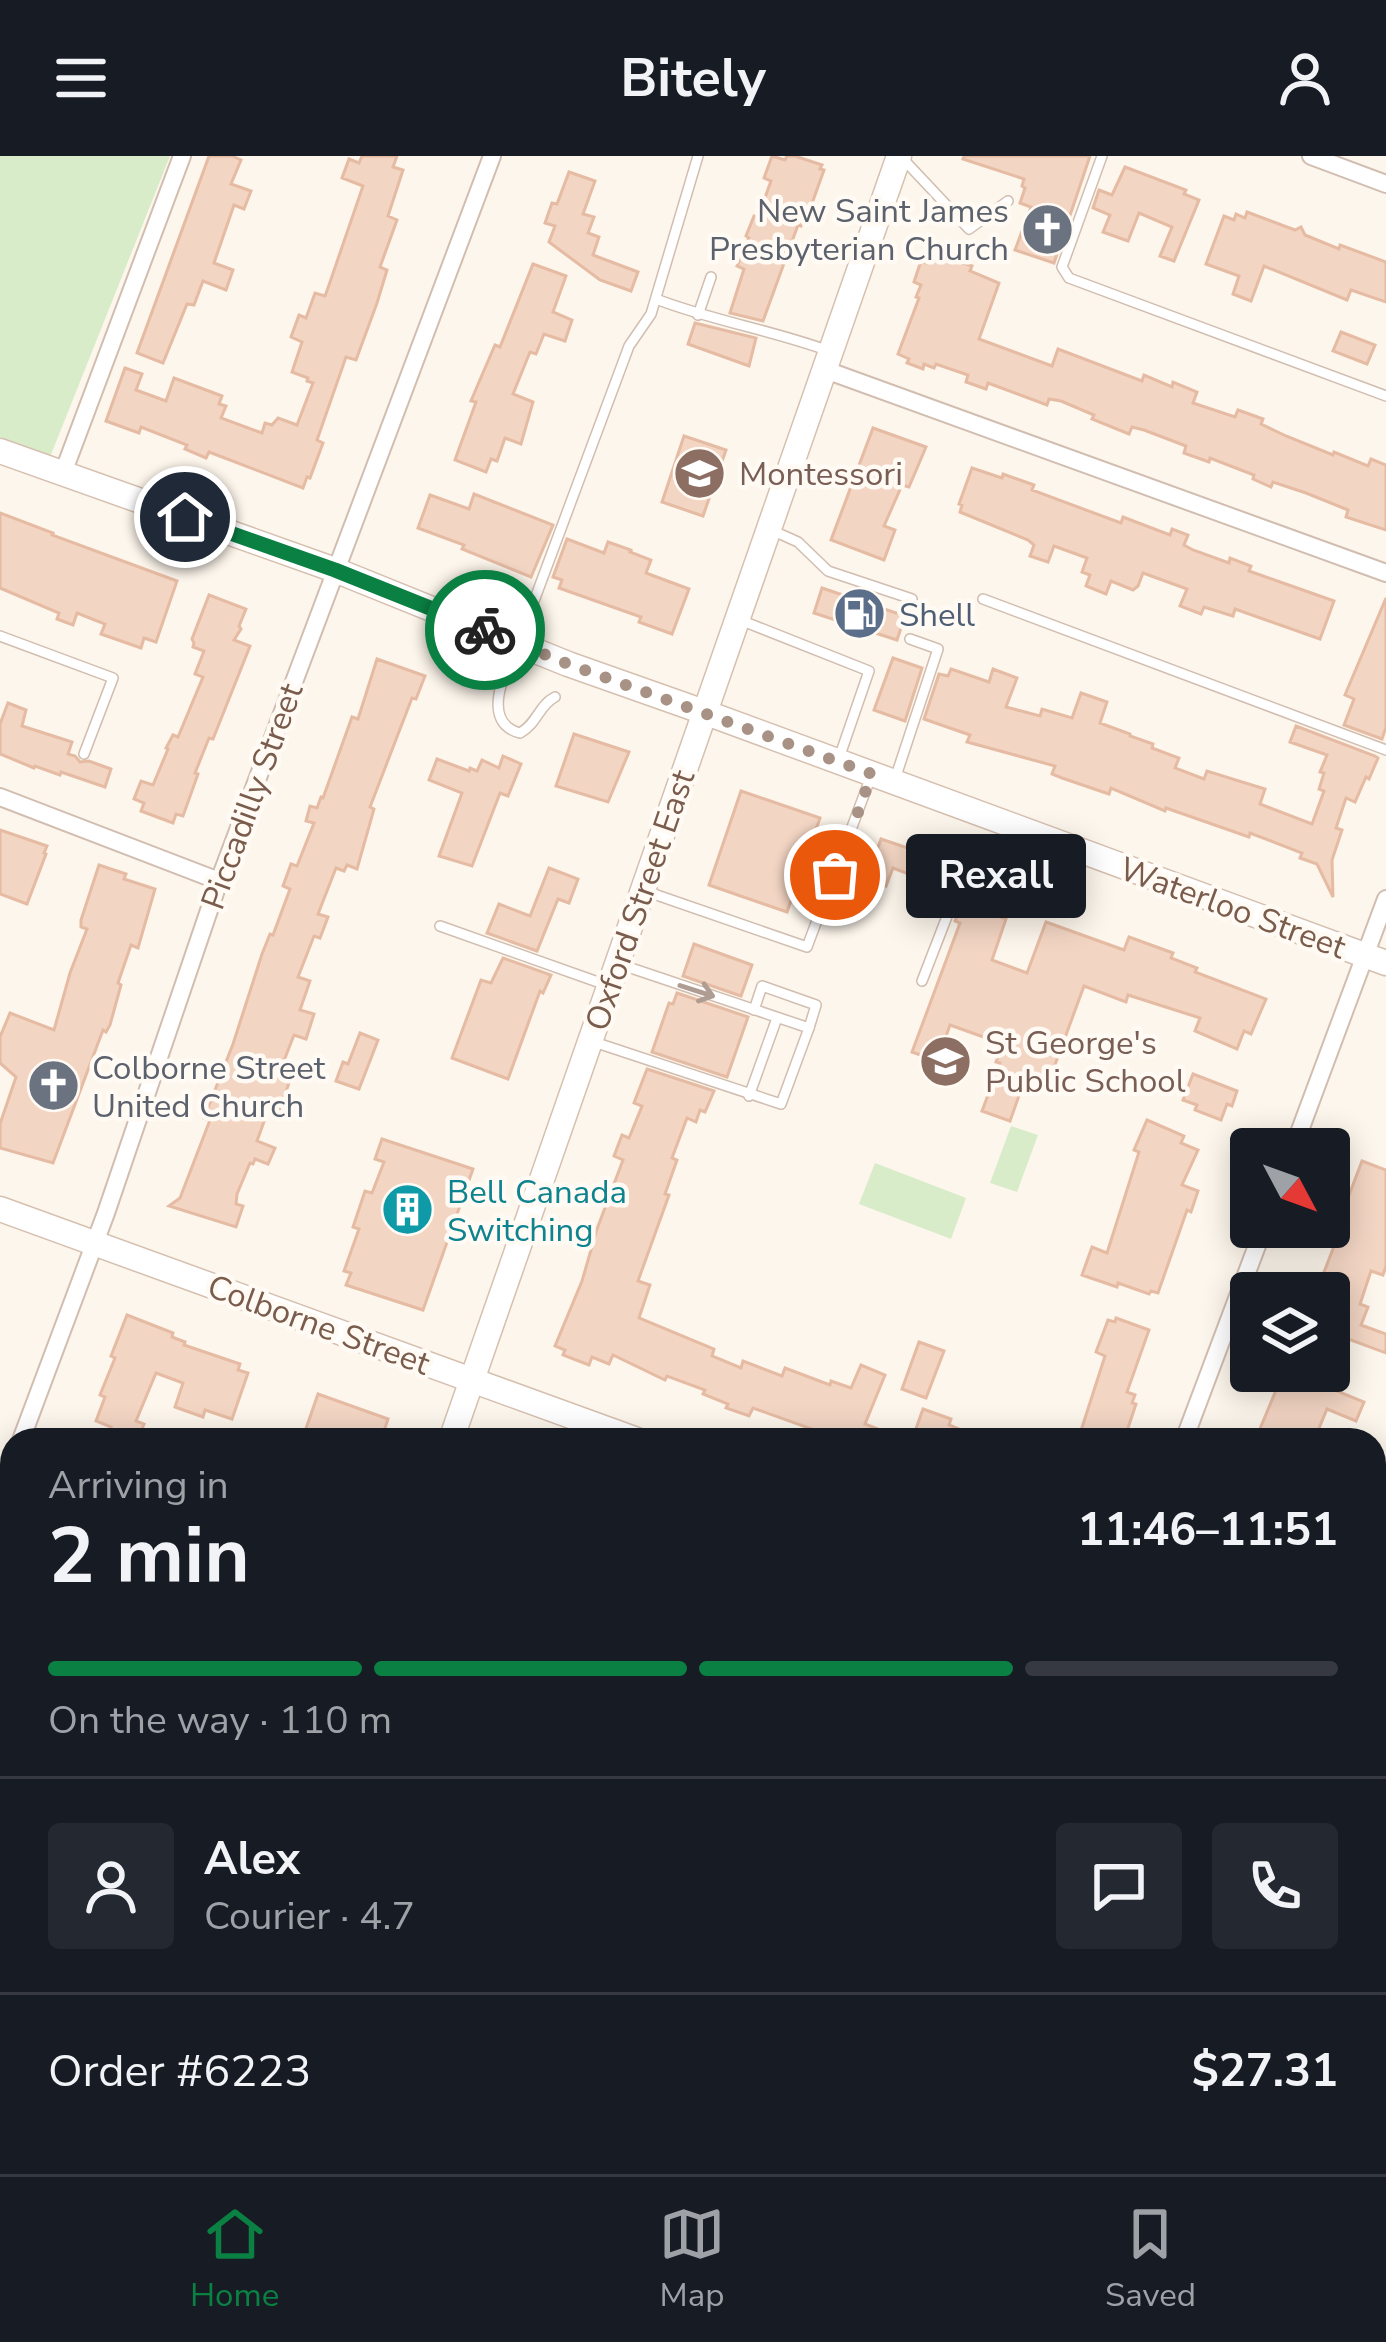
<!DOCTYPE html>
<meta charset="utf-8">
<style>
body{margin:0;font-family:"Nunito Sans",sans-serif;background:#242831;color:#f1f3f6;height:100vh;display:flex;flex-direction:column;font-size:45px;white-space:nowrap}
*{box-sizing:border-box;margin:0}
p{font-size:39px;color:#9ea1a6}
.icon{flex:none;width:66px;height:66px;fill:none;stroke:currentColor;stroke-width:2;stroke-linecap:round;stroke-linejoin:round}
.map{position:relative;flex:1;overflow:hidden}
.sheet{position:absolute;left:0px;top:1272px;width:1386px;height:747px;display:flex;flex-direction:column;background:#171b24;border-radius:36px 36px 0 0;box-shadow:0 6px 30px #0003}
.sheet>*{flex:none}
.needle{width:78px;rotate:131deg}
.fabs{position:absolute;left:1230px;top:972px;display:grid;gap:24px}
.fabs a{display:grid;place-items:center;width:120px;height:120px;border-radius:12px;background:#171b24;box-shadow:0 6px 30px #0003;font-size:60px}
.pin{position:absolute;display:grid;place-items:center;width:102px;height:102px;color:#fff;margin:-51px;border:6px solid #fff;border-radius:50%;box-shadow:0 3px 12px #0007}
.courier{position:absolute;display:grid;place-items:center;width:120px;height:120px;margin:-60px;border:9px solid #0b8043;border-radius:50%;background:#fff;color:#222;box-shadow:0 3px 15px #0007}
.bubble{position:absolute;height:84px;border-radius:12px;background:#171b24;box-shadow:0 6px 30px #0003;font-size:39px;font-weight:700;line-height:84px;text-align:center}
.summary em{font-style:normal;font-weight:700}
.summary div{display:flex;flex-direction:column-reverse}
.summary{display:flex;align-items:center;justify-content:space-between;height:204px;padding:0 48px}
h1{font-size:78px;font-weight:700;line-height:90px}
.bar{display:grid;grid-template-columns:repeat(4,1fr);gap:18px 12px;align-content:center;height:144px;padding:0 48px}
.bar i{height:15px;border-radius:9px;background:#363941}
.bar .current{background:#0b8043}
.bar p{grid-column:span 4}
.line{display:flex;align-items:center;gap:30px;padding:0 48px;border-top:3px solid #363941}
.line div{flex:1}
.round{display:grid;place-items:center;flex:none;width:126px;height:126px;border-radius:12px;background:#242831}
header{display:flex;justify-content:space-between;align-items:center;height:156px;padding:0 48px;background:#171b24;font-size:54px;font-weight:700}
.tabs{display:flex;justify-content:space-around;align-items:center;height:168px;border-top:3px solid #363941;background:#171b24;font-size:33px;color:#9ea1a6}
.tabs a{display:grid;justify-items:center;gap:6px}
.tabs .current{color:#0b8043}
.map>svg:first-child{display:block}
.green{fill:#d8ecc9}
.building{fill:#f3d5c3;stroke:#e6bba3;stroke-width:3}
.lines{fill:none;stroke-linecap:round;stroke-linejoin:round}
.lane-casing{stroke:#d1beb0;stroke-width:12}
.street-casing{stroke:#d1beb0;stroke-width:20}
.secondary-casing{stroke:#d6c0b0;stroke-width:27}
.lane{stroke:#fff;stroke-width:9}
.street{stroke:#fff;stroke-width:16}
.secondary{stroke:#fff;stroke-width:24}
.oneway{stroke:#af9d94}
.done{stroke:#a89285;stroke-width:12;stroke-dasharray:0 21.6}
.route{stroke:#0b8043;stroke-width:15}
.labels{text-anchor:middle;stroke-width:9;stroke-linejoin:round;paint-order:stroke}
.worship-label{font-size:33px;fill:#5b616d;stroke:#fffaf3;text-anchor:end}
.education-label{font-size:33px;fill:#785e54;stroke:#fffaf3;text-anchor:start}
.service-label{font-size:33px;fill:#4e5e75;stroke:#fffaf3;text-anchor:start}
.street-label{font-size:33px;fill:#7a5c4d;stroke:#fffaf3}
.culture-label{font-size:33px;fill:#0d838f;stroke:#fffaf3;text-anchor:start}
</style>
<header><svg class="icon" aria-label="menu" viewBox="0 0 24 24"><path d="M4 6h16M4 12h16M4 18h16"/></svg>Bitely<svg class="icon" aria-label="person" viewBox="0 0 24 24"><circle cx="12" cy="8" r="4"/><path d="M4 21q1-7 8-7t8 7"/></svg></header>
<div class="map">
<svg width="1386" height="2018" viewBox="0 0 1386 2018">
<rect width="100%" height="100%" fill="#fdf6ec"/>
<g class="green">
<polygon points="0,0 170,0 50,301 0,281"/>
<polygon points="1011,970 1038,979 1017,1036 990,1027"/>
<polygon points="875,1007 966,1042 951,1083 859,1048"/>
</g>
<g class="building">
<polygon points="209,0 232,0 241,4 231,28 251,35 244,53 234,49 214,107 233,114 226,134 203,125 194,149 187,148 163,207 137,197"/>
<polygon points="362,0 397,0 393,11 403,14 388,60 397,64 380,111 387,114 377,147 356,204 346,201 317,284 323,287 310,322 307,321 303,332 209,296 206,302 185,293 187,289 141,271 139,277 106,265 125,212 142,218 136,234 166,245 174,222 222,240 219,248 226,250 221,262 262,277 265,267 272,269 278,262 297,269 313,227 307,225 308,222 292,216 302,186 291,181 299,159 306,162 315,137 325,140 329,129 363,30 342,22 349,3 359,7"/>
<polygon points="772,0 785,4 787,0 795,0 822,9 820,13 824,14 806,64 803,63 801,70 798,69 763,165 730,157 744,113 737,110 749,82 746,80 754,60 758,61 771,25 764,22"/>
<polygon points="964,0 1090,0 1054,107 1015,94 1031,51 1020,47 1025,32 1022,30 1024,23 963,3"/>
<polygon points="1125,11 1186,34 1184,38 1199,44 1174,105 1160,100 1172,71 1139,57 1128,85 1103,76 1110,59 1093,52 1099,34 1112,39"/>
<polygon points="569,16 595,25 583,58 594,61 588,77 599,81 593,99 638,116 631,135 600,124 549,86 555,70 545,67 552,47 557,48"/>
<polygon points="1247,56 1295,74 1301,71 1305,79 1339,93 1340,89 1386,106 1386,146 1351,134 1347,144 1264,110 1251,145 1233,138 1239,120 1206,108 1224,60 1234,64 1236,58 1245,62"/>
<polygon points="931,96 972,110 970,115 999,127 979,183 1052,210 1058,193 1142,225 1144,219 1172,231 1173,226 1197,236 1193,247 1235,261 1238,254 1263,263 1261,268 1286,280 1333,299 1334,296 1368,310 1371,303 1386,309 1386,374 1346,361 1348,354 1306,337 1273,326 1271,331 1253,323 1254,319 1210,302 1209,306 1184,297 1186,290 1144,274 1132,271 1129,278 1092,263 1094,259 1061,245 1049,243 1047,249 988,227 986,233 966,226 968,219 936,208 934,212 924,208 923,213 907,207 909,203 898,198 919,142 916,141 921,129 914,126 921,105 927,107"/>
<polygon points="533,108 566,120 553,156 572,164 565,185 544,178 536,198 530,196 513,238 533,246 521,288 505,282 497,305 491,303 486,316 455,304 476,246 471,245 479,226 495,189 500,191"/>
<polygon points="695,167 756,182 749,210 688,188"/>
<polygon points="1341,176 1375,189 1367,208 1333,195"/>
<polygon points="873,272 926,291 909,331 902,329 884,370 895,374 884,404 831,384"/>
<polygon points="684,280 726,294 703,360 662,346"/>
<polygon points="972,312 1002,322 1003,318 1034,329 1032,334 1121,367 1123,361 1170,379 1172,373 1188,379 1184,389 1193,394 1229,407 1230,402 1251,410 1249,415 1334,445 1320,483 1235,453 1233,460 1204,451 1201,458 1180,450 1187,433 1143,417 1138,430 1133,434 1111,425 1106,438 1086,430 1090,419 1082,416 1087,402 1054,390 1048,406 1030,400 1034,389 1028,384 960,356 962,349 959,348"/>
<polygon points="474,338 553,369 531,421 462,393 464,389 418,372 430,339 469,353"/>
<polygon points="0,357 53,377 52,379 177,425 156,486 144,482 141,492 101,478 105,468 77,457 73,469 57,463 59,457 0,432"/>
<polygon points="567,383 604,397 608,386 631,394 630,396 651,404 646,417 689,433 672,478 639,466 641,461 559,432 562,424 553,421"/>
<polygon points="822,432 905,460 897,484 814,457"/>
<polygon points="209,439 246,453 239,470 241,473 234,484 250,490 213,583 209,582 195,617 198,618 183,660 176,658 173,667 141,655 144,647 134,643 141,625 153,629 168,593 166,592 173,579 178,581 203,521 195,518 204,495 193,491 194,487 192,483"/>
<polygon points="1386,442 1386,571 1382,583 1344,569 1354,543 1345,539"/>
<polygon points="893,502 922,512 905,565 874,554"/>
<polygon points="377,503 425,520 416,543 412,542 370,651 374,653 357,713 347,709 344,715 336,712 318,758 328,761 320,782 314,780 298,821 310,825 300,854 314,858 306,883 294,879 278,920 290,924 280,953 270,949 257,985 275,992 268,1008 255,1003 253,1008 250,1007 237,1038 236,1048 243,1050 236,1071 169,1050 180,1042 210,964 204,962 233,888 262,798 270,778 273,779 290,733 283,730 291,708 297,710 314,667 306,665 310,650 317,652 321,641 323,642 352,561 358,563"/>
<polygon points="951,513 989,526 993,513 1017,522 1006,551 1040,560 1042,553 1072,562 1081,537 1107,546 1100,567 1130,578 1130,580 1153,588 1152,592 1179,602 1175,612 1204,623 1207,615 1265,633 1260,648 1312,668 1324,635 1319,633 1324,617 1320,616 1327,599 1290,586 1296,570 1375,600 1378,602 1369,623 1366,621 1355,646 1346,642 1336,672 1342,674 1332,704 1333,741 1317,708 1300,702 1302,697 1250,677 1249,681 1166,652 1165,655 1111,632 1109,638 1062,622 1052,618 1055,610 967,586 970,579 924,563 939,518 948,520"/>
<polygon points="8,547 26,554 22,570 72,586 68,598 75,600 80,606 89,605 111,613 105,631 61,616 60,619 35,610 34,612 0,598 0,568"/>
<polygon points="574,578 629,596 608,646 556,630"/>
<polygon points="503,600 521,608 508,640 500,637 472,710 439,700 462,637 429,624 437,603 469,615 470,612 477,615 482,604 499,612"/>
<polygon points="741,635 820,662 787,756 709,729"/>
<polygon points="0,674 47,690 44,697 46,698 27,748 0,738"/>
<polygon points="881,683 943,704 942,707 954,711 938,759 912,750 922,723 893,712 886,730 868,723 872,712 866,710 871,696 876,697"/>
<polygon points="99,709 126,718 124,723 155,733 138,792 131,789 118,827 121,829 110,869 106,876 103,874 53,1007 0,992 0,968 16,921 0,907 0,881 10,857 54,874 70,817 87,773 81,771 81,764"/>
<polygon points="549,712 578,723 569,747 558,743 537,795 487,777 499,748 530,760"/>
<polygon points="962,747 1006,763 992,804 1027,817 1046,766 1124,794 1129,781 1173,797 1171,802 1197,812 1195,816 1266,843 1251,878 1244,875 1237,893 1195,875 1200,862 1128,839 1126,846 1084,830 1049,925 1027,917 1010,965 982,955 1000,907 996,906 1003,888 950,869 937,905 912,896 960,767 955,765"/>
<polygon points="694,788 752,809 741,840 683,820"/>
<polygon points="503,802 551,819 543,837 540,835 508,923 452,902 481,824 491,827"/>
<polygon points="677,837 748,861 727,921 652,896 669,847 673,848"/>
<polygon points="360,877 378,884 359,933 336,925 343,906 348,908"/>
<polygon points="647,913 714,935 705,956 700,954 696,966 687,962 672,1002 677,1004 665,1038 669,1039 638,1125 650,1129 639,1162 714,1193 712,1200 741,1212 743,1205 782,1220 785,1212 830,1229 831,1225 851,1232 861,1209 885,1219 865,1268 905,1284 833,1284 834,1281 753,1252 749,1260 726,1252 728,1248 703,1238 705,1234 667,1220 665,1224 613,1199 609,1208 592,1201 589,1209 563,1199 565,1194 555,1190 582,1125 597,1073 623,1004 614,1000 622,979 629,982 642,950 634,947"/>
<polygon points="1193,918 1237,935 1232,950 1227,948 1221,964 1195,954 1197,949 1183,944"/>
<polygon points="1147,964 1184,980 1181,987 1198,994 1182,1029 1198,1035 1191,1056 1187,1054 1158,1137 1151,1135 1149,1138 1118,1127 1117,1131 1082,1119 1092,1091 1107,1097 1139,996 1134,994"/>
<polygon points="382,983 473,1013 423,1154 346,1129 351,1117 344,1115 359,1073 353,1071 365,1035 372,1037 384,1006 375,1003"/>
<polygon points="1362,1005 1386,1014 1386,1110 1383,1119 1371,1115 1360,1148 1368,1151 1361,1169 1386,1178 1386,1197 1343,1181 1329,1214 1329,1137 1316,1137 1341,1072 1337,1071"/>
<polygon points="127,1159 173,1177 172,1181 185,1186 184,1189 240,1208 238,1214 248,1217 232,1263 205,1254 203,1261 175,1251 183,1227 156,1217 136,1265 144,1268 137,1284 109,1274 111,1271 96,1265 105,1241 100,1239 115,1202 111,1200"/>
<polygon points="1116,1162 1149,1174 1127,1236 1135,1239 1132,1247 1136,1248 1124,1284 1078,1284 1105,1200 1096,1196 1108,1164 1115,1166"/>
<polygon points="919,1186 944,1195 926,1242 902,1233"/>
<polygon points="1284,1215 1326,1215 1320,1228 1364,1246 1356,1265 1327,1253 1314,1284 1267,1284 1257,1280"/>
<polygon points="318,1238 388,1263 381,1284 302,1284"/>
<polygon points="923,1253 951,1263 949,1269 985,1284 912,1284"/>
</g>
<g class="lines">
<defs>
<g id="lane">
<polyline points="1102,0 1062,111 1069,122 1386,240"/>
<polyline points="904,4 969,73 1008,45"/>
<path d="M656,143C713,165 772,174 829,195"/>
<polyline points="698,159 711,121"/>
<polyline points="769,373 798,386 828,415 912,443"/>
<polyline points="983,443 1386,594"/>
<polyline points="740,464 869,515 838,605"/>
<polyline points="0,480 113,522 84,598"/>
<path d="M555,541C539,549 537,568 520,577C479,566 506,513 518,488L629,190L651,158L698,0"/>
<polyline points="894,626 938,493 910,483"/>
<polyline points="648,736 807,791 870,623"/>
<polyline points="440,770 609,830"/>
<polyline points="922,825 958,732 971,718"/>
<polyline points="754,854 762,830 816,849 809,872"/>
<polyline points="594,886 781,948 809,872 622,809"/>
<polyline points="749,940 777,862"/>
<polyline points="0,2010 18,2018"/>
</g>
<g id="street">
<polyline points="1311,0 1386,28"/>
<polyline points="823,213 1386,417"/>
<polyline points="63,317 182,0"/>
<polyline points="0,641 219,725"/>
<polyline points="1293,993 1386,743"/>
<polyline points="21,1284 106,1057 219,725 492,0"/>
<polyline points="1184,1284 1264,1071"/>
<polyline points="0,1342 12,1309"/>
<polyline points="0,1819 12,1823"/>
<polyline points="1374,1944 1386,1948"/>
<polyline points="512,2007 540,2018"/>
<polyline points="914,2018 919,2007"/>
</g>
<g id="secondary">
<polyline points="0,295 335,414 568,508 704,556 1386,807"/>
<polyline points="0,1053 637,1284"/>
<polyline points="451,1284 899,0"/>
<polyline points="1374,1560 1386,1564"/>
<polyline points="198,2018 201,2007"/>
</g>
</defs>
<use href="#lane" class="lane-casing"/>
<use href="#street" class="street-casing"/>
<use href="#secondary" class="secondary-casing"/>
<use href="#lane" class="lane"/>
<use href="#street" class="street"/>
<use href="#secondary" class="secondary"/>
</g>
<defs><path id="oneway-shaft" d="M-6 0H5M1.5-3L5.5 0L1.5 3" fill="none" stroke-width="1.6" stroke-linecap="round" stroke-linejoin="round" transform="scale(3)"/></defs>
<use class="oneway" href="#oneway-shaft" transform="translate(697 835) rotate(18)"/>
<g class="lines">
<polyline class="done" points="485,474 568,508 872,618 835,719"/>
<polyline class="route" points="185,361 335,414 485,474"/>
</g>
<defs>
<symbol id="church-disc" viewBox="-11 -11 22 22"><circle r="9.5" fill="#6b7280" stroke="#fffaf3"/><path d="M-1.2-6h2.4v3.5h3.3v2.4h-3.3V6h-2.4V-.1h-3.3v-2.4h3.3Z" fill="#fff"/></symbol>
<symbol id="school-disc" viewBox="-11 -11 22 22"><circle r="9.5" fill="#8d6e63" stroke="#fffaf3"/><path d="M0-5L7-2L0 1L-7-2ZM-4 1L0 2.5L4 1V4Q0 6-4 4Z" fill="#fff"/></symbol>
<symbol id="fuel-disc" viewBox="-11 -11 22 22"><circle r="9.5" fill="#5c6f8a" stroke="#fffaf3"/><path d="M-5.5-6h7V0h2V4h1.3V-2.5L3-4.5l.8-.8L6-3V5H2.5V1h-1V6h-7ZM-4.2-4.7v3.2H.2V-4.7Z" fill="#fff"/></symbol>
<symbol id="building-disc" viewBox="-11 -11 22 22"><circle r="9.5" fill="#0f9aa8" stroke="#fffaf3"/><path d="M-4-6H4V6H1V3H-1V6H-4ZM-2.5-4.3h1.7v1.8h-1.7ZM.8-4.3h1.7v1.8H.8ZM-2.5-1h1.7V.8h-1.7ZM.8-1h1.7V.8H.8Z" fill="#fff"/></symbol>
</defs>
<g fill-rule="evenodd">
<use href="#church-disc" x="1018" y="44" width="59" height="59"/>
<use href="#school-disc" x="670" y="288" width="59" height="59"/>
<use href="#fuel-disc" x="830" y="428" width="59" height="59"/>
<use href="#school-disc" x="916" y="876" width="59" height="59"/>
<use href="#church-disc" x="24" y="900" width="59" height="59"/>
<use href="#building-disc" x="378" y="1024" width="59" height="59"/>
</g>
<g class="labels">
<g class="worship-label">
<text x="1009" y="66">New Saint James<tspan x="1009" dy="38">Presbyterian Church</tspan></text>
<text x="92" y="923" text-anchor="start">Colborne Street<tspan x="92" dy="38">United Church</tspan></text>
</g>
<g class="education-label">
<text x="739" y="329">Montessori</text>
<text x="985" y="898">St George's<tspan x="985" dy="38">Public School</tspan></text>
</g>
<g class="service-label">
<text x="899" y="470">Shell</text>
</g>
<g class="street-label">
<text transform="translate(251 640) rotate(-70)" y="12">Piccadilly Street</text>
<text transform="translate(639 744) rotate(-71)" y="12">Oxford Street East</text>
<text transform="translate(1233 751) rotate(20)" y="12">Waterloo Street</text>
<text transform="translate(319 1168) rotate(20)" y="12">Colborne Street</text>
</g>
<g class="culture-label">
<text x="447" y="1047">Bell Canada<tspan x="447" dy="38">Switching</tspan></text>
</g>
</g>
</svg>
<div class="fabs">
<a><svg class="needle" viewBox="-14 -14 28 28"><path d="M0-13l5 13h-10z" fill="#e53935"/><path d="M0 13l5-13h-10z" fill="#9ea1a6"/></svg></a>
<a><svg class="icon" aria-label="layers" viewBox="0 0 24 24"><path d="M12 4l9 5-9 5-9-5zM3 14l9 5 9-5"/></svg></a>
</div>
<div class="pin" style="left:835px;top:719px;background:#ea580c"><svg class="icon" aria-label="bag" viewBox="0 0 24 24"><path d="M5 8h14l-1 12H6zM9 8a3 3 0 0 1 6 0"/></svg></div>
<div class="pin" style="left:185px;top:361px;background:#1f2937"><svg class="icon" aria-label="home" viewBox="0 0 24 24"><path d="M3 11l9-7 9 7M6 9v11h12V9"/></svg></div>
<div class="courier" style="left:485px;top:474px"><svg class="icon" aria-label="bike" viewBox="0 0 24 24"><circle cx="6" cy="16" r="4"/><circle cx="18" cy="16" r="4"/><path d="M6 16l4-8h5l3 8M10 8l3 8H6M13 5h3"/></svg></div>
<div class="bubble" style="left:906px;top:678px;width:180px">Rexall</div>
<section class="sheet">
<div class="summary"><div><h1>2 min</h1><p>Arriving in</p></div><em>11:46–11:51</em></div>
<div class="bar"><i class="current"></i><i class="current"></i><i class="current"></i><i></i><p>On the way · 110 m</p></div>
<div class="line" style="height:216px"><a class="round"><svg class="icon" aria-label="person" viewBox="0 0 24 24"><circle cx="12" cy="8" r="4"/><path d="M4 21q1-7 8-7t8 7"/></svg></a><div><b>Alex</b><p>Courier · 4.7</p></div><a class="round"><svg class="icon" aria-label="chat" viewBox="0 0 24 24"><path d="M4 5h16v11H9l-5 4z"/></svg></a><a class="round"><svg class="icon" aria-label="phone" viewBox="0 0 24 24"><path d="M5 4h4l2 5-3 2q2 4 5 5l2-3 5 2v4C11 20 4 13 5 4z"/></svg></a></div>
<div class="line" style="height:156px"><div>Order #6223</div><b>$27.31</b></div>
</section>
</div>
<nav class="tabs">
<a class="current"><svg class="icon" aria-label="home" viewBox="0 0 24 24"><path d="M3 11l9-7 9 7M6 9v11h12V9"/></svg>Home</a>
<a><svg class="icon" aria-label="map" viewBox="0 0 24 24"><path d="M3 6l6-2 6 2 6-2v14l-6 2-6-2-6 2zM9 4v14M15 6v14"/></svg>Map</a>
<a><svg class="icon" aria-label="saved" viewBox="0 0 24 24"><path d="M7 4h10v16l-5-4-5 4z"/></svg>Saved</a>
</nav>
